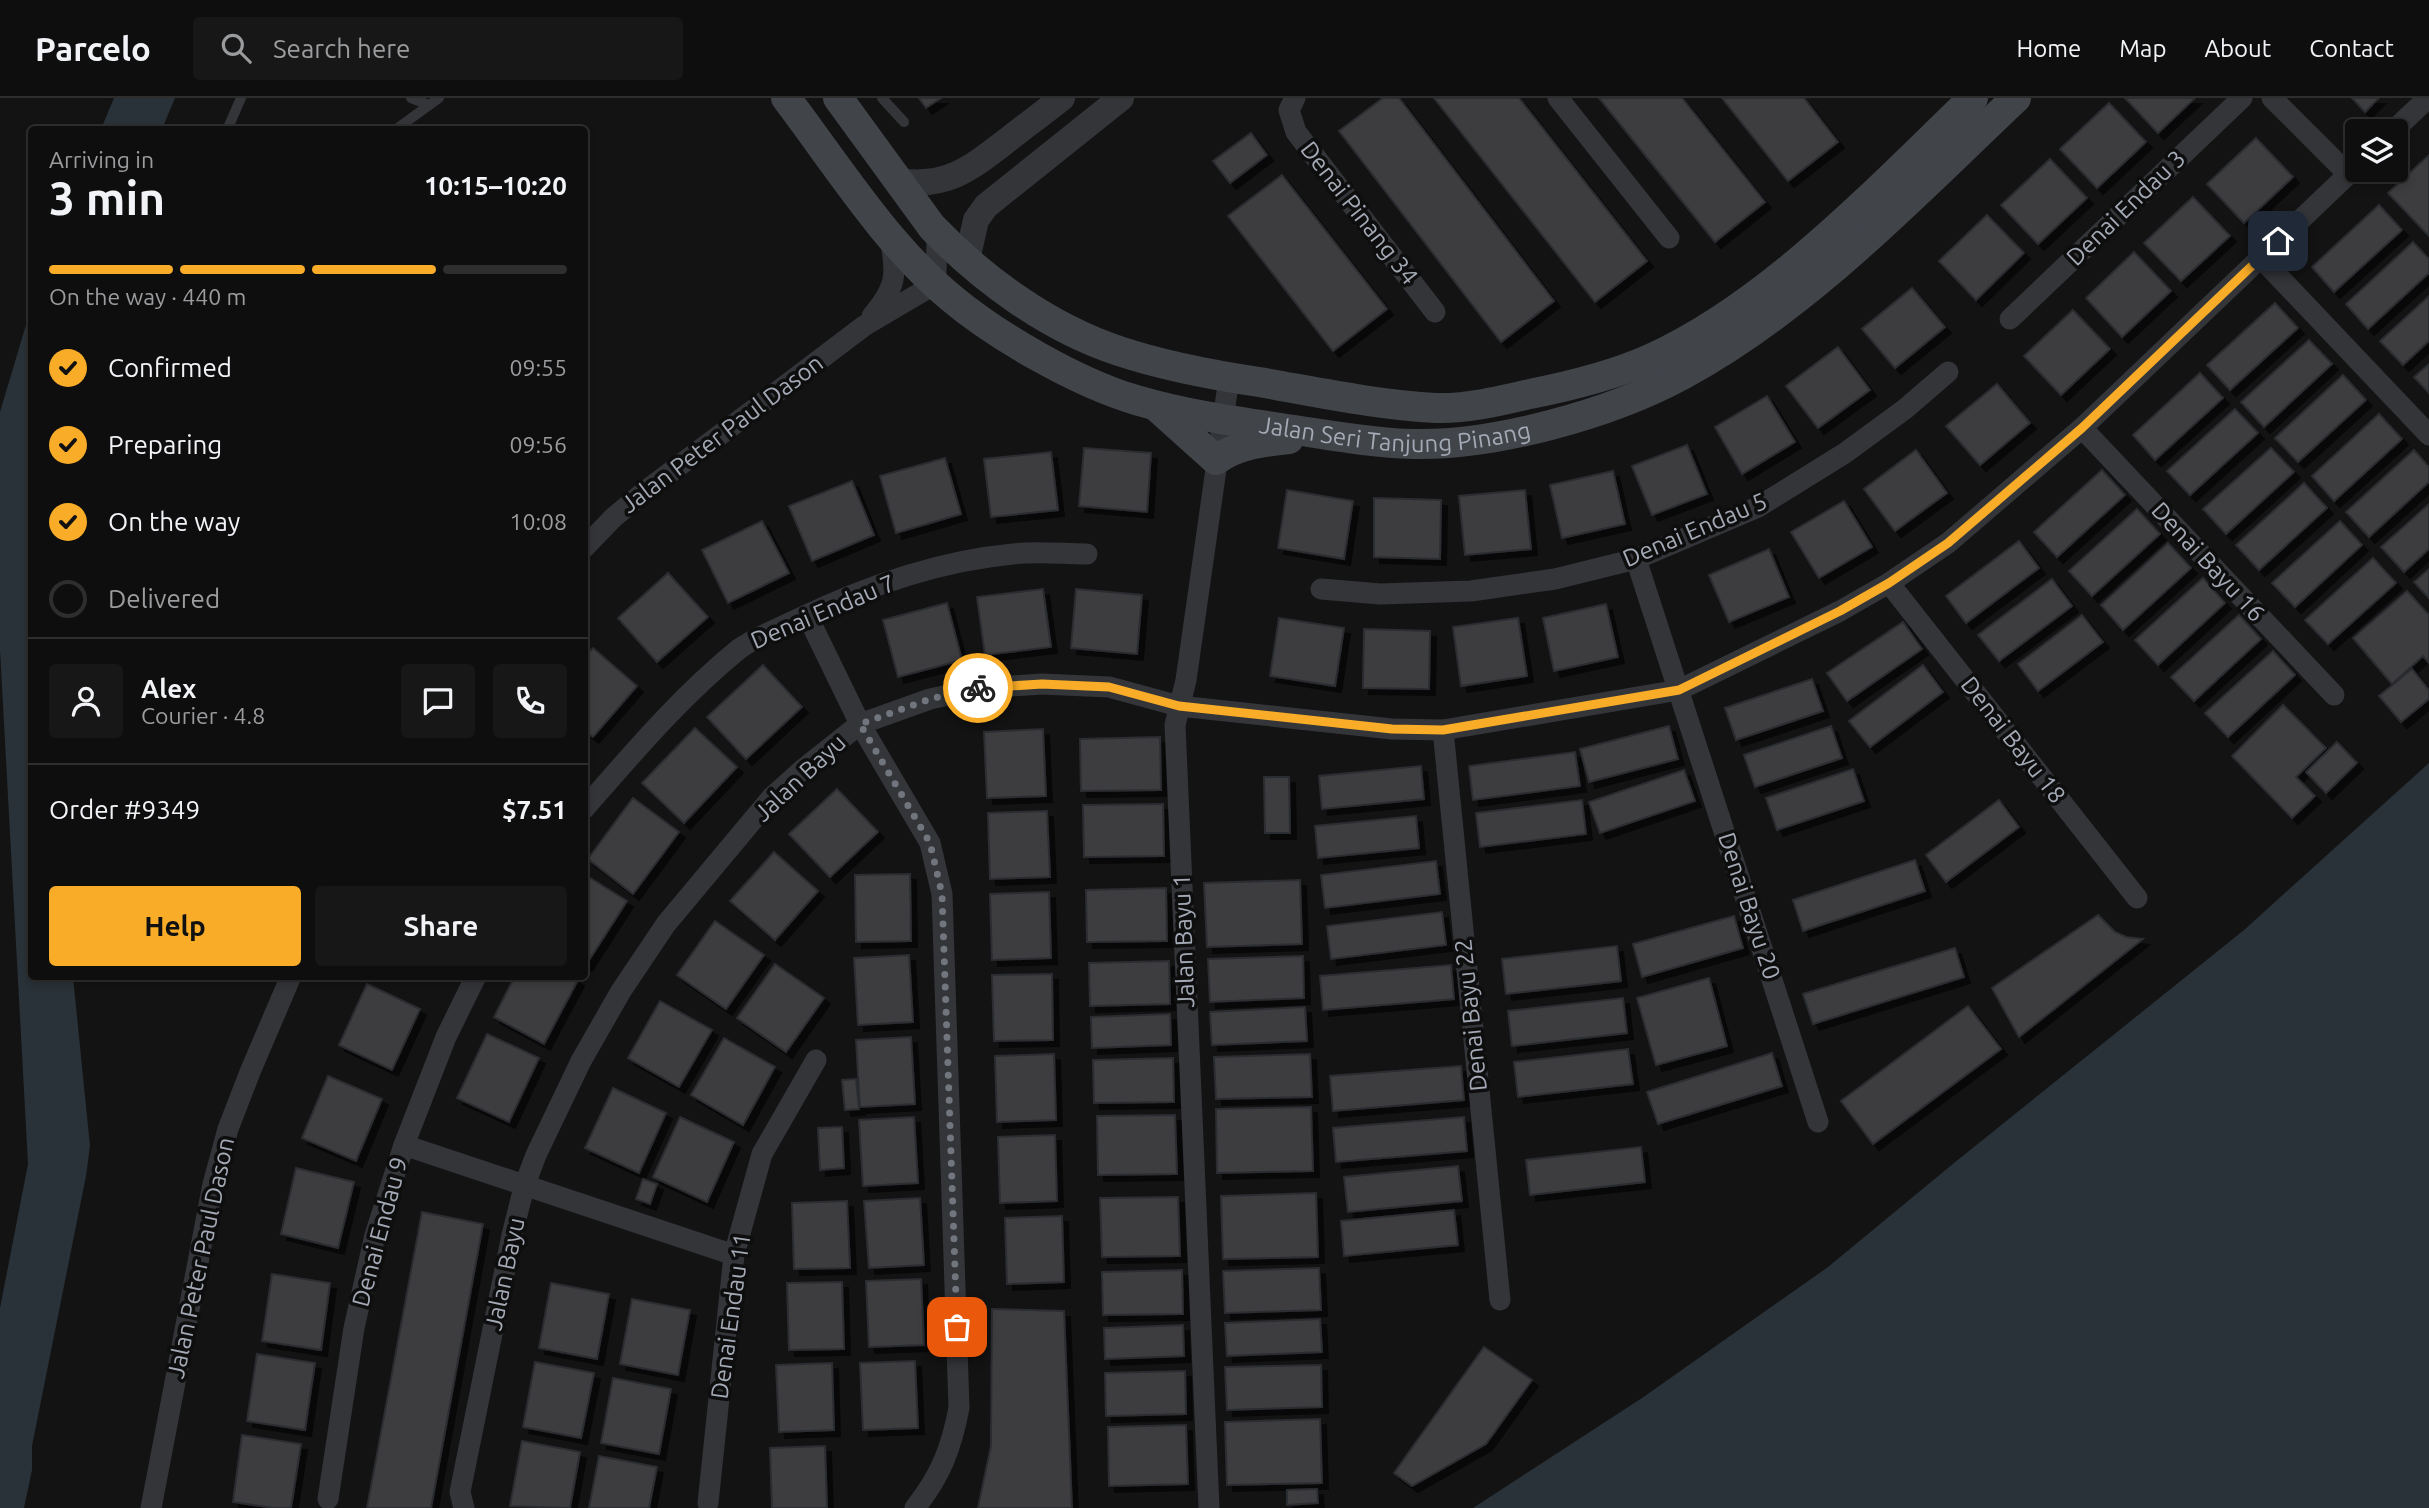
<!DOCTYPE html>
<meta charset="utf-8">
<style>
body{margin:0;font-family:Ubuntu,sans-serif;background:#171718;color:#f1f3f6;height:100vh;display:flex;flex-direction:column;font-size:26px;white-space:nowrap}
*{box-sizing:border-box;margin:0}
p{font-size:23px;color:#9b9c9e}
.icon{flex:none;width:38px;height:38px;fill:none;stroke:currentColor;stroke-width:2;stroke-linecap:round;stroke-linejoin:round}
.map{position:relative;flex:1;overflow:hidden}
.sheet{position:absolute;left:28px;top:28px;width:560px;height:854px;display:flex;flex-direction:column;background:#0e0e0f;border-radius:7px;box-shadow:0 4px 10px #0003,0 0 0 2px #2e2e2f}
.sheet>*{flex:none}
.buttons{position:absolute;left:2345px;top:21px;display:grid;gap:14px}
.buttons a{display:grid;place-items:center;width:63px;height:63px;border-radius:7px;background:#0e0e0f;box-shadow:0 4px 10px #0003,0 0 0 2px #2e2e2f;font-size:35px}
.pin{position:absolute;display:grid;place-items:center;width:60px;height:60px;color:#fff;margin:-30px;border-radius:14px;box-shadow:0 4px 10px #0006}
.courier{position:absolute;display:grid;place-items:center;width:70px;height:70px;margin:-35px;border:5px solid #f8ac27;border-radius:50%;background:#fff;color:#222;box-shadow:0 2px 9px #0007}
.summary em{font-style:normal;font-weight:700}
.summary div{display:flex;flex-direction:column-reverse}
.summary{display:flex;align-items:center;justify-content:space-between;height:119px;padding:0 21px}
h1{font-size:46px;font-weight:700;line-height:52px}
.bar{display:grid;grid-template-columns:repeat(4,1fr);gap:10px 7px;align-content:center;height:84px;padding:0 21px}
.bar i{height:9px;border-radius:5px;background:#2e2e2f}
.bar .on{background:#f8ac27}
.bar p{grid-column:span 4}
.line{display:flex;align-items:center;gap:18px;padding:0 21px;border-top:2px solid #2e2e2f}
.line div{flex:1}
.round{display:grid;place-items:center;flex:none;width:74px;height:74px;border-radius:7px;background:#171718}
ol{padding:0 21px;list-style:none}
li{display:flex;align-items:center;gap:21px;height:77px}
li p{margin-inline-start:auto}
li .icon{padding:7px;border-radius:50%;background:#f8ac27;color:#111;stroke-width:4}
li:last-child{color:#9b9c9e}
li i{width:38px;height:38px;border:4px solid #2e2e2f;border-radius:50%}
.primary-button{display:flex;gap:14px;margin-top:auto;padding:14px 21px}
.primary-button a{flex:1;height:80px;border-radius:7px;background:#f8ac27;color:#111;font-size:28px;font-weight:700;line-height:80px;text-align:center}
.primary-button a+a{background:#171718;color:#f1f3f6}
header{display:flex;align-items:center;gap:42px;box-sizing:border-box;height:98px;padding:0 35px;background:#0e0e0f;border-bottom:2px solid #2e2e2f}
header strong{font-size:33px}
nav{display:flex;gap:38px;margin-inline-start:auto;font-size:24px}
.search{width:490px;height:63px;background:#171718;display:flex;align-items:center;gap:18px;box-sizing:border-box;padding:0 24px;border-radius:7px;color:#9b9c9e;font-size:26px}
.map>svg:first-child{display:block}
.water{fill:#293238}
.building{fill:#3d3e41;stroke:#2c2d30;stroke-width:2;filter:url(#shadow)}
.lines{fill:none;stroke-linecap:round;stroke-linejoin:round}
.service{stroke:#333539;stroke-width:10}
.minor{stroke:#333539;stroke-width:21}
.tertiary{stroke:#333539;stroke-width:26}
.secondary{stroke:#414449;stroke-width:30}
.done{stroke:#71757d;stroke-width:7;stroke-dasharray:0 12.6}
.route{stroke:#f8ac27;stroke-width:9}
.labels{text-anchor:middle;stroke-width:7;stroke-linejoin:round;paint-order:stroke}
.street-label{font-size:24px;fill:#a4aab5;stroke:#0e0e0f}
</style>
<header>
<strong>Parcelo</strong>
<div class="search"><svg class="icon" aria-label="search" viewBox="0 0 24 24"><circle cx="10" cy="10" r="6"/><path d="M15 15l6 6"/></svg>Search here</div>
<nav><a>Home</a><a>Map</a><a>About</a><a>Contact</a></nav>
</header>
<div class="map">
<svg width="2429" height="1410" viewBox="0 0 2429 1410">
<defs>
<filter id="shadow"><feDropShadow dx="6" dy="6" stdDeviation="0" flood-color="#0009"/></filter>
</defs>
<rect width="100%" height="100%" fill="#131314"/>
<g class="water">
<polygon points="114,0 175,0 162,31 101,31"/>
<polygon points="31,210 32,878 73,879 90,1048 86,1078 32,1348 32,1372 24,1410 0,1410 0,1210 28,1066 0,552 0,314"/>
<polygon points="2429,665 2429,1410 1473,1410 1642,1300 1828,1169 1954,1065 2244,832"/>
</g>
<g class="building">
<polygon points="919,0 941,0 926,10"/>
<polygon points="1383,0 1399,0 1554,203 1501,244 1339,33"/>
<polygon points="1434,0 1519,0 1647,163 1595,204"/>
<polygon points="1599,0 1682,0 1765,104 1715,144"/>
<polygon points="1722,0 1804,0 1838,44 1788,83"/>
<polygon points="2125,0 2195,0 2158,35"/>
<polygon points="2352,0 2379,0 2365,14"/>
<polygon points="2109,5 2146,44 2097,90 2060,51"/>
<polygon points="1251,35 1267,57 1230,85 1213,63"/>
<polygon points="2256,40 2293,79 2244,125 2207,86"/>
<polygon points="2429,57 2429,138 2388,95"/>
<polygon points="2050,61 2087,100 2038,146 2001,107"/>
<polygon points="1282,77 1387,211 1333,253 1228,118"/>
<polygon points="2193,99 2230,138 2181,183 2144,145"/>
<polygon points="2379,107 2402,132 2334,194 2312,169"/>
<polygon points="1987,117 2024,155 1976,202 1939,163"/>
<polygon points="2413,144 2429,161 2429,175 2368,231 2346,206"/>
<polygon points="2134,154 2171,193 2122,239 2086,200"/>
<polygon points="1912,190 1945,229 1895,270 1862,231"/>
<polygon points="2429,198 2429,243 2403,267 2380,243"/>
<polygon points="2275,205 2298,230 2230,292 2207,267"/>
<polygon points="2073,212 2110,251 2061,297 2024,258"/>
<polygon points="2309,242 2332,266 2264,329 2241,304"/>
<polygon points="1838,249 1870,292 1818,330 1786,288"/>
<polygon points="2429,266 2429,295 2414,279"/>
<polygon points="2200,275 2223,300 2155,362 2133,337"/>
<polygon points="2343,277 2366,302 2298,364 2275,340"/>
<polygon points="1997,286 2030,325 1980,367 1946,328"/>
<polygon points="1767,298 1795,344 1742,376 1715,329"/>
<polygon points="2235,311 2258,335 2190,397 2167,373"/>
<polygon points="2379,316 2402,341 2334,403 2312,378"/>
<polygon points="1687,347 1707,396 1652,417 1632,368"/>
<polygon points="1084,350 1151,355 1147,414 1079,408"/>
<polygon points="2271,350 2294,374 2226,436 2203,411"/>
<polygon points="1916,352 1947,395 1895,433 1864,391"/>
<polygon points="2414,352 2429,369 2429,384 2369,439 2346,414"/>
<polygon points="1051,354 1058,412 991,419 984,361"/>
<polygon points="945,360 961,416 896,435 880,378"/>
<polygon points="2102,372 2125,397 2057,459 2034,434"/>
<polygon points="1613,373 1625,426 1562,440 1550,387"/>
<polygon points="852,383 874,437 812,463 789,408"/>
<polygon points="2304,385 2327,410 2259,472 2236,447"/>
<polygon points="1287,392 1353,403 1344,461 1278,450"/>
<polygon points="1525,392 1531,451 1465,457 1459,398"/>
<polygon points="1374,400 1441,402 1440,461 1374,459"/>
<polygon points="1844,403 1872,449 1819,480 1791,434"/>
<polygon points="2429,406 2429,451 2404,474 2381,449"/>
<polygon points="2137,411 2160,436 2092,498 2069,473"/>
<polygon points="762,423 789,475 728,505 702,452"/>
<polygon points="2340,423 2362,447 2295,509 2272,485"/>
<polygon points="2019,443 2039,470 1966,525 1946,498"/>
<polygon points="2168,445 2191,470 2123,532 2101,507"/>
<polygon points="1769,451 1789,499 1729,524 1709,477"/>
<polygon points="2373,460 2396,485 2328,546 2305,522"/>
<polygon points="2429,471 2429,500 2414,484"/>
<polygon points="668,475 708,519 657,564 618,520"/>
<polygon points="2203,480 2225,505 2158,567 2135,542"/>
<polygon points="2052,481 2072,508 1999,563 1978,537"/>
<polygon points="1043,491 1051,549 985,557 977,499"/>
<polygon points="1076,491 1142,497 1137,556 1071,550"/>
<polygon points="2407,493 2429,517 2429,565 2423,558 2392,586 2353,540"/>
<polygon points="947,505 962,562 898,579 883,522"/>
<polygon points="1606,506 1618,559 1554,573 1543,520"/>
<polygon points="2082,517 2103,544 2038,593 2018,566"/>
<polygon points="2239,517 2261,541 2194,603 2171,579"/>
<polygon points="1279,520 1344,530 1335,588 1270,578"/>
<polygon points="1518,520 1527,578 1461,588 1453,529"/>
<polygon points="1903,524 1922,551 1847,603 1827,575"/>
<polygon points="1364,531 1430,533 1429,591 1363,590"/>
<polygon points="593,550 637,588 593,639 584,632 584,559"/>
<polygon points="2273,553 2295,577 2228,639 2205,615"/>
<polygon points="763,567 802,609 746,661 707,619"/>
<polygon points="1923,567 1943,594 1870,649 1849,623"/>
<polygon points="2412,571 2429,592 2429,601 2401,624 2379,598"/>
<polygon points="1812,581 1823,613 1736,642 1725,610"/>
<polygon points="2283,607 2326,650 2296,679 2315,698 2292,720 2232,658"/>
<polygon points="1669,628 1678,661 1589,684 1580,651"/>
<polygon points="1831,628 1842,660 1755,689 1744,657"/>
<polygon points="695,630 737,669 684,725 642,685"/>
<polygon points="1043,631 1046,698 987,700 984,634"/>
<polygon points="1160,639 1161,692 1081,693 1080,641"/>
<polygon points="2337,644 2357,665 2326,695 2306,674"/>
<polygon points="1575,654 1580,688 1473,702 1469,668"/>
<polygon points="1421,668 1424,701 1322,711 1319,678"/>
<polygon points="1853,671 1864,703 1777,732 1766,700"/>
<polygon points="1684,672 1695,703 1600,735 1589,704"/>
<polygon points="1264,679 1289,679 1290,735 1265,735"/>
<polygon points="837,691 878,734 830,779 789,736"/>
<polygon points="633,700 679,734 633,796 588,761"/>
<polygon points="1582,702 1586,736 1480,749 1476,715"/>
<polygon points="1999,702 2019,729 1946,784 1926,757"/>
<polygon points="1163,706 1164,758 1084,759 1083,707"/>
<polygon points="1047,713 1050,779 990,781 988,715"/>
<polygon points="1416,718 1419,750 1318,760 1315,728"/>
<polygon points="774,754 818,793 775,842 730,803"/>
<polygon points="1915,762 1925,793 1803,833 1793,802"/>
<polygon points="1436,763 1440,796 1325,810 1321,777"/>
<polygon points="584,776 627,803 586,867 584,866"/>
<polygon points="910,776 911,843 856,844 855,777"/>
<polygon points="1300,782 1302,846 1207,849 1204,785"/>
<polygon points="1166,790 1167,843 1087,844 1086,792"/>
<polygon points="1049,794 1051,860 992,862 990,796"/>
<polygon points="1442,814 1446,847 1331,861 1327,828"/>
<polygon points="2098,817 2115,834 2126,839 2143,841 2019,939 1992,890"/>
<polygon points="1734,818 1743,850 1642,879 1633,846"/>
<polygon points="715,823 764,857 726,911 677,877"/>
<polygon points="1617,848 1621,883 1506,896 1502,861"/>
<polygon points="1955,850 1964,879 1813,926 1803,896"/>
<polygon points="909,857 913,924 858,927 854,860"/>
<polygon points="1303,858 1304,900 1210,904 1208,861"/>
<polygon points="1169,863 1170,906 1090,908 1089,865"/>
<polygon points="775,866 824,900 786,954 737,920"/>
<polygon points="1451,867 1454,901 1323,912 1320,878"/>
<polygon points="1052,876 1053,942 994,943 992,877"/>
<polygon points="515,878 572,878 578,882 544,946 494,919"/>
<polygon points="1709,880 1727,948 1656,967 1637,900"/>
<polygon points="367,886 420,911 392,972 339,947"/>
<polygon points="1623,900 1627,935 1512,948 1508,913"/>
<polygon points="660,903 712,932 679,989 628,960"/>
<polygon points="1968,908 2001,951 1873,1046 1841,1003"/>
<polygon points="1305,909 1307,943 1212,947 1210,914"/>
<polygon points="1170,916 1171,947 1092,950 1091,919"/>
<polygon points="487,936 539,960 509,1024 457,1000"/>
<polygon points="911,939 915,1006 860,1009 856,942"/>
<polygon points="724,940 775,969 743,1027 691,997"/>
<polygon points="1628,951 1633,986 1518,999 1514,964"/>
<polygon points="1772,955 1782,988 1658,1026 1647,994"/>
<polygon points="1054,956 1056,1022 997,1024 995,958"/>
<polygon points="1310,956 1312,999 1216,1001 1214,959"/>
<polygon points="1173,960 1174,1004 1094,1005 1093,962"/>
<polygon points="1461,968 1464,1002 1333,1013 1330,978"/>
<polygon points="328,978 382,1001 356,1063 302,1040"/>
<polygon points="856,981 859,1011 845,1012 842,982"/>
<polygon points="613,990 666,1015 639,1075 585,1050"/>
<polygon points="1311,1009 1313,1073 1217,1075 1216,1011"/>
<polygon points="1175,1017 1177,1076 1098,1077 1097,1018"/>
<polygon points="680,1019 734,1044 707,1104 653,1079"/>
<polygon points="914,1019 918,1085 863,1088 859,1022"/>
<polygon points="1464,1019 1467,1053 1336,1064 1333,1030"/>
<polygon points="842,1029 844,1070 820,1072 818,1030"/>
<polygon points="1055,1037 1057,1103 1000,1105 998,1039"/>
<polygon points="1641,1049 1645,1084 1530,1097 1526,1062"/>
<polygon points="1458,1068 1462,1103 1348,1114 1344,1079"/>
<polygon points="296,1070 354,1084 338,1150 281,1136"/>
<polygon points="643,1081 657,1086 650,1106 636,1101"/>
<polygon points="1316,1095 1318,1159 1223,1161 1221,1098"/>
<polygon points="1178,1099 1180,1158 1102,1159 1100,1100"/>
<polygon points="920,1100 924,1167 869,1170 864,1103"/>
<polygon points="847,1103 850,1170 794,1171 792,1105"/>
<polygon points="1454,1112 1458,1147 1344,1158 1341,1123"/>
<polygon points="422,1114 483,1126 431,1410 367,1410"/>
<polygon points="1062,1118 1064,1184 1007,1186 1005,1120"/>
<polygon points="1319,1170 1321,1212 1225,1215 1223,1173"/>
<polygon points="1182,1172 1183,1216 1103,1217 1102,1174"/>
<polygon points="272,1176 330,1185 321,1252 262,1243"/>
<polygon points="921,1181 924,1247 869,1249 866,1183"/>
<polygon points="842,1184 844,1251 789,1252 787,1185"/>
<polygon points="551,1185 609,1196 597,1261 539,1250"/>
<polygon points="632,1201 690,1212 678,1277 620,1266"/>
<polygon points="992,1211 1064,1213 1072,1410 978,1410 991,1348"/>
<polygon points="1320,1221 1322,1254 1227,1258 1225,1225"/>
<polygon points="1183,1227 1184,1258 1105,1261 1104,1230"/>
<polygon points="1484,1249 1532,1282 1486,1346 1412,1388 1394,1375"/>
<polygon points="257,1256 315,1265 305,1332 247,1323"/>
<polygon points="915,1263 918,1330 863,1332 860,1265"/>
<polygon points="535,1264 594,1275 581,1340 523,1329"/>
<polygon points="832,1265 834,1332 779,1334 776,1267"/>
<polygon points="1321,1267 1322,1309 1227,1312 1225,1269"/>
<polygon points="1185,1273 1186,1316 1106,1318 1105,1275"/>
<polygon points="613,1280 671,1291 659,1356 601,1345"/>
<polygon points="1320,1321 1322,1385 1227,1387 1225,1324"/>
<polygon points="1186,1327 1188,1386 1109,1388 1108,1329"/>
<polygon points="242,1337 301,1346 291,1410 274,1410 233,1404"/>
<polygon points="522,1343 580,1354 570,1410 510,1408"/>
<polygon points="825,1348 827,1410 772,1410 770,1350"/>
<polygon points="599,1358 657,1369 649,1410 589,1410"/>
<polygon points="1317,1391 1318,1405 1287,1407 1287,1392"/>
</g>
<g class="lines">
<g class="service">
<polyline points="411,0 429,7"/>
<polyline points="882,0 904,24"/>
<polyline points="227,32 241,0"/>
<polyline points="395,32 439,0"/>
</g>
<g class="minor">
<polyline points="1295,0 1289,12 1296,34 1435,214"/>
<polyline points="1558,0 1669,140"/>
<polyline points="2272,0 2348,76"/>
<polyline points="2393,33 2428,0"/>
<polyline points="2261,160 2429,337"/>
<path d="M872,218C897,189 897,176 890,139"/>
<polyline points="2010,221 2242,0"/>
<polyline points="2082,330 2334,597"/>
<polyline points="584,450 613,420 639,398 864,228 925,192 936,174 937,144 932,130"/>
<polyline points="1636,461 1818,1024"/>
<polyline points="1889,485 2137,800"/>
<polyline points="1321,491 1380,496 1471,493 1555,481 1636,461 1758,409 1845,355 1905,311 1948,274"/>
<path d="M807,517L860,626L930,745L942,796L959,1310C951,1351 941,1377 915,1410"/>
<polyline points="1443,632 1500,1202"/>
<path d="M584,711C633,655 681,598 739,551C755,539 778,531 796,522C864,489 937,463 1013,456C1037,453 1062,456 1087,456"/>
<polyline points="404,1047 734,1157"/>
<polyline points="328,1401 354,1230 375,1137 404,1047 446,939 476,878"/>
<polyline points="708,1405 734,1157 762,1056 816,962"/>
<polyline points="151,1410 213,1086 228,1031 250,974 291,878"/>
<polyline points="464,1410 460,1394 512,1137 524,1089 536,1057 581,963 621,893 666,826 772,699 802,672 860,626 930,601 980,590 1042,586 1109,589 1179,608 1392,631 1443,632 1679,592 1840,513 1889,485 1948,445 2082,330 2357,68"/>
<polyline points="1209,1410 1175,627 1186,582 1229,280"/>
</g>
<g class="tertiary">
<path d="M900,83C946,90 970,71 1005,44C1024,29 1043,15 1062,0"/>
<polyline points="967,162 976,122 986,108 1121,0"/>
</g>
<g class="secondary">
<path id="s1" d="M786,0C837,67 885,145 950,199C996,238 1078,285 1136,302C1183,316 1232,323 1281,330C1324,336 1369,345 1413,346C1494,348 1610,316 1682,277C1809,208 1911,99 2016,0"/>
<path d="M838,0L932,129C983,182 1049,230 1119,253C1164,268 1212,277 1259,284C1317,294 1377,307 1436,310C1467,311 1500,303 1530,296C1570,288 1612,278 1650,261C1770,207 1879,90 1973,0"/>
<path d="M1157,309L1216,362C1238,346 1263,344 1289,341"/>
</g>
</g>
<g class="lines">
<polyline class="done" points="957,1229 942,796 930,745 860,626 930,601 978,590"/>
<polyline class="route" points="978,590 1042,586 1109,589 1179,608 1392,631 1443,632 1679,592 1840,513 1889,485 1948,445 2082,330 2278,143"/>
</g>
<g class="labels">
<g class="street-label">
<text transform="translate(2126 110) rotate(-44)" y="8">Denai Endau 3</text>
<text transform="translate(1359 115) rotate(52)" y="8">Denai Pinang 34</text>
<text dy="8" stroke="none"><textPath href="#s1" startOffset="735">Jalan Seri Tanjung Pinang</textPath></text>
<text transform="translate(722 336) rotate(-37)" y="8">Jalan Peter Paul Dason</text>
<text transform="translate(1695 432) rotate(-23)" y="8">Denai Endau 5</text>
<text transform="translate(2208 464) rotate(47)" y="8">Denai Bayu 16</text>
<text transform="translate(823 514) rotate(-23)" y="8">Denai Endau 7</text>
<text transform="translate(2013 642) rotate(52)" y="8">Denai Bayu 18</text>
<text transform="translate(800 680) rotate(-43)" y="8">Jalan Bayu</text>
<text transform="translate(1749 808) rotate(72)" y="8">Denai Bayu 20</text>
<text transform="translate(1184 843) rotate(-92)" y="8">Jalan Bayu 1</text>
<text transform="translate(1471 917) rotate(-96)" y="8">Denai Bayu 22</text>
<text transform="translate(380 1134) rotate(-75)" y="8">Denai Endau 9</text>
<text transform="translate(201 1160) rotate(-78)" y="8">Jalan Peter Paul Dason</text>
<text transform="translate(505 1176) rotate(-78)" y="8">Jalan Bayu</text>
<text transform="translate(731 1218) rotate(-82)" y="8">Denai Endau 11</text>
</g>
</g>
</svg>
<div class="buttons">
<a><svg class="icon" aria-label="layers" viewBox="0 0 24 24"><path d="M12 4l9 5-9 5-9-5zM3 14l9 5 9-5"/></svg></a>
</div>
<div class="pin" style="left:957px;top:1229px;background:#ea580c"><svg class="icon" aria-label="bag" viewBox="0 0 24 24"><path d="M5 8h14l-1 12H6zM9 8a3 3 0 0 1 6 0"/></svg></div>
<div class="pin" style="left:2278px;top:143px;background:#1f2937"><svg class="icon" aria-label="home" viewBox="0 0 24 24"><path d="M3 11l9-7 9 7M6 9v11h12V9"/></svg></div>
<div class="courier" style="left:978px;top:590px"><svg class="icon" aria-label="bike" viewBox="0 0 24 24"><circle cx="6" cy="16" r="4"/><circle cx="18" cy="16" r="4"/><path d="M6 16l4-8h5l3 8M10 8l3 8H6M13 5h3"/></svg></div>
<section class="sheet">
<div class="summary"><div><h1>3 min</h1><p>Arriving in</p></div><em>10:15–10:20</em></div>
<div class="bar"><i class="on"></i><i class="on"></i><i class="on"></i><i></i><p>On the way · 440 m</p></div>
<ol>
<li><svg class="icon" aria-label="check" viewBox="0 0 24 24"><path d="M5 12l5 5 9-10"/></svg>Confirmed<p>09:55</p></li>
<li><svg class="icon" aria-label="check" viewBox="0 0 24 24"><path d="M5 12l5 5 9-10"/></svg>Preparing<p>09:56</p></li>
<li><svg class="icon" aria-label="check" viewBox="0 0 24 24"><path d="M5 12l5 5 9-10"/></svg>On the way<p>10:08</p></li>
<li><i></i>Delivered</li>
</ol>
<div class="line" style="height:126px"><a class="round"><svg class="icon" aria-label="person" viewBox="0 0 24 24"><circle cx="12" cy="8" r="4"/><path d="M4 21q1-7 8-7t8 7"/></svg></a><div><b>Alex</b><p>Courier · 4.8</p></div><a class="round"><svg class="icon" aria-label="chat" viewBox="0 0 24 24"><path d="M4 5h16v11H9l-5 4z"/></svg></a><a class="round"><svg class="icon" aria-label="phone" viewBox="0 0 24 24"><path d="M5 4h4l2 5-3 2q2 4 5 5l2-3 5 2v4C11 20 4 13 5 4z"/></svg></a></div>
<div class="line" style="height:91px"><div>Order #9349</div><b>$7.51</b></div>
<div class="primary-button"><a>Help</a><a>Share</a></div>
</section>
</div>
